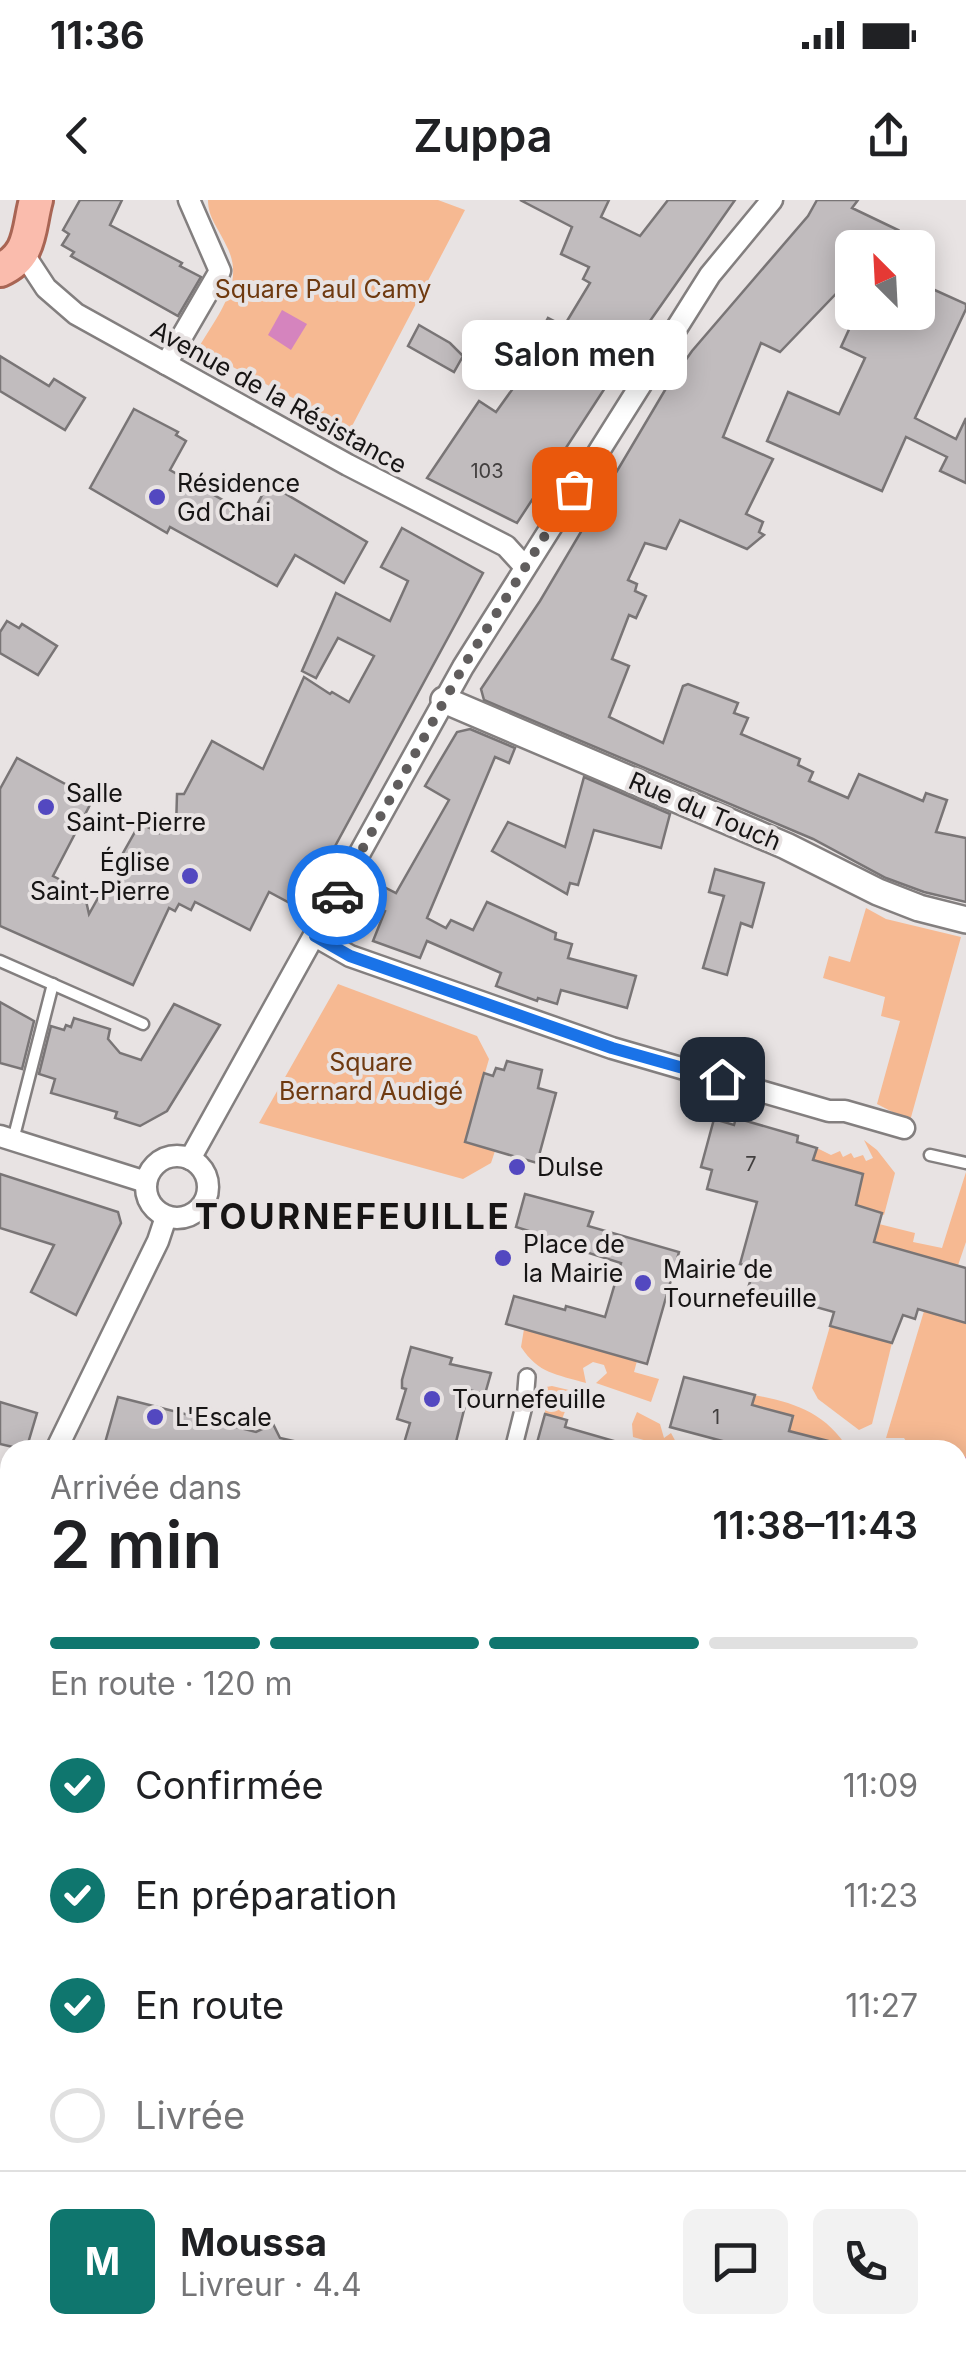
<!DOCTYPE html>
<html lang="fr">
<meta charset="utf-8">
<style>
body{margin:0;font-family:Inter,sans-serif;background:#f2f2f2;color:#202124;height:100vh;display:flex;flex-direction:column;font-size:38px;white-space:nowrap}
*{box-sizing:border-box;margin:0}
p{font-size:32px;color:#757577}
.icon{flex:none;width:55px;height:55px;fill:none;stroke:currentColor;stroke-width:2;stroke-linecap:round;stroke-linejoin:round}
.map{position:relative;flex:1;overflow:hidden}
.side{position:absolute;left:0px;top:1240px;width:968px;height:930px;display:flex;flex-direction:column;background:#fff;border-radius:30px 30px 0 0;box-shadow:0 5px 25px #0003}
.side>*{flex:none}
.needle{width:65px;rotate:336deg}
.tools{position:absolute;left:835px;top:30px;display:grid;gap:20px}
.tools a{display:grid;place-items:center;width:100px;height:100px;border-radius:15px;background:#fff;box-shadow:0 5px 25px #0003;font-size:50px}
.pin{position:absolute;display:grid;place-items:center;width:85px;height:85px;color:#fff;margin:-42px;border-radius:20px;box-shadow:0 5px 15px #0006}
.courier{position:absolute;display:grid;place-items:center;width:100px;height:100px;margin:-50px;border:8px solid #1a73e8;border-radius:50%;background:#fff;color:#222;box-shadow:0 2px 12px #0007}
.bubble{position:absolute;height:70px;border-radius:15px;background:#fff;box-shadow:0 5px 25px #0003;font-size:32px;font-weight:600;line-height:70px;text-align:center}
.summary em{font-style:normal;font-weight:600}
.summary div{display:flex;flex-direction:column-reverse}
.summary{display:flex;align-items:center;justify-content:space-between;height:170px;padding:0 50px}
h1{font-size:65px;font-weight:600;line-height:75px}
.bar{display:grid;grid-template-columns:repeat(4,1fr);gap:15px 10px;align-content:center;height:120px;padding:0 50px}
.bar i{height:12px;border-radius:8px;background:#e0e0e0}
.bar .current{background:#0f766e}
.bar p{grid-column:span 4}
.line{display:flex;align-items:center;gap:25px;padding:0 50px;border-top:2px solid #e0e0e0}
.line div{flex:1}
.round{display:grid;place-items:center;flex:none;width:105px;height:105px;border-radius:15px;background:#f2f2f2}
ol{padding:0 50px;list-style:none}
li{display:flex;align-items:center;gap:30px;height:110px}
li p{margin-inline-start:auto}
li .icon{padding:10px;border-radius:50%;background:#0f766e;color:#fff;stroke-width:4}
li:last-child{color:#757577}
li i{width:55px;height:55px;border:5px solid #e0e0e0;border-radius:50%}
.status{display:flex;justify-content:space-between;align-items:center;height:70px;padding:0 50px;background:#fff;direction:ltr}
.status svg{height:28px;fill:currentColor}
header{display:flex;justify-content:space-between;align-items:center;height:130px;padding:0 50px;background:#fff;font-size:45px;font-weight:600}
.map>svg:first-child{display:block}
.built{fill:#e3d5d6}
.green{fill:#f6b992}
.water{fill:#d584be}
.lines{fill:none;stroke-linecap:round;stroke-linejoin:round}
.stream{stroke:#d584be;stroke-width:8}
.building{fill:#c1bcbe;stroke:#797576;stroke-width:2.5}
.service-casing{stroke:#837f7f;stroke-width:15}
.pedestrian-casing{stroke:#837f7f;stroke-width:20}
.minor-casing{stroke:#837f7f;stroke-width:25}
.tertiary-casing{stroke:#837f7f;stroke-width:30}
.primary-casing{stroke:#a86554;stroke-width:38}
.service{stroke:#fff;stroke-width:10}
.pedestrian{stroke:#fff;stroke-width:15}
.minor{stroke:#fff;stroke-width:20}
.tertiary{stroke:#fff;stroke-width:25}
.primary{stroke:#fabcad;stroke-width:32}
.done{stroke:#605d5d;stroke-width:10;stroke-dasharray:0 18}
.route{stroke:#1a73e8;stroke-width:12}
.poi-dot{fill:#5348c0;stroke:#e8e3e3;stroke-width:4}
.labels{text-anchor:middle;stroke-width:8;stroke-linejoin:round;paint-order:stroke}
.number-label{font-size:20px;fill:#423f3f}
.park-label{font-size:25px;fill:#6f3a10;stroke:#e8e3e3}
.street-label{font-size:25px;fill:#171515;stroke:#e8e3e3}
.poi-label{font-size:25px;fill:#171515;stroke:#e8e3e3;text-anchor:start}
.district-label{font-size:35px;font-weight:bold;letter-spacing:2.5px;fill:#171515;stroke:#e8e3e3}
</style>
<div class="status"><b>11:36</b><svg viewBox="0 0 49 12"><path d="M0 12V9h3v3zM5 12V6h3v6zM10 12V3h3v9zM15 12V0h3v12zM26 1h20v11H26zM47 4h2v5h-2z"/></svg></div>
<header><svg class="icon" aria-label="back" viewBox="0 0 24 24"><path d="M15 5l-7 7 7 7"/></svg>Zuppa<svg class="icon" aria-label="share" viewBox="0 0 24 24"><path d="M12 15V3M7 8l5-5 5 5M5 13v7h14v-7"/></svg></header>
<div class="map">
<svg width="966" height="2170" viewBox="0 0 966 2170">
<rect width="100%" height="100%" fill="#e8e3e3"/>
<polygon class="built" points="958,1463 966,1475 966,1547 958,1549"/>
<g class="green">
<path d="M208,0H438L465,10L351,228L198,149C217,115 247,83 226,45C219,29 208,18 208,0Z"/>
<polygon points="866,708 886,719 961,737 910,921 877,904 900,821 881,816 885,797 823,778 829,756 850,762"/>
<polygon points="338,784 477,836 489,859 465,942 495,951 491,963 463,979 259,923"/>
<polygon points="864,940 877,950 895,973 884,1015 848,1003 862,979 825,963 812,963 817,948 831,955 840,951 843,957 851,953 854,958 863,955 866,961 873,958"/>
<polygon points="966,972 966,1042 941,1115 966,1123 966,1288 958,1289 958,1250 912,1250 904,1238 886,1238 939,1061 874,1042 879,1024 915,1033 913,1042 942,1048"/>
<polygon points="830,1126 892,1143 872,1224 859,1230 818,1199 812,1188"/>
<path d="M524,1129L637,1161L634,1172L659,1179L651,1202L596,1183L607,1173L604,1165L593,1162L583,1168L586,1183C556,1174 539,1174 521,1147Z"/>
<polygon points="552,1186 573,1191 562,1219 545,1214 546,1187"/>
<path d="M754,1195C795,1203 825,1212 849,1250H827L829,1241L789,1231L792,1216L752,1205Z"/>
<polygon points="637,1212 660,1224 664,1238 671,1233 677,1244 672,1248 633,1237 632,1224"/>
<polygon points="966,1630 966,1769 958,1767 958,1632"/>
<polygon points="475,2160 827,2160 824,2170 516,2170"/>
</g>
<g class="water">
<polygon points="282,110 307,124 291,150 268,135"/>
<polygon points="966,2068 965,2170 913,2170 918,2160 958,2160 958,2084"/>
</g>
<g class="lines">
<polyline class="stream" points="958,1260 966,1261"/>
</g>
<g class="building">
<polygon points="80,0 122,0 110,25 182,63 180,66 201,77 178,116 71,56 74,52 62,45 69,34 63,30"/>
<polygon points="520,0 609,0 601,17 640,36 668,0 735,0 631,148 517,323 427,278 479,201 496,212 529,166 524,163 548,118 564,126 590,83 583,79 589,67 561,54 572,27"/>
<polygon points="817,0 858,0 852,8 898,30 883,46 852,45 852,77 780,152 761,143 723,237 773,259 746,314 763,322 759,332 764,335 747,349 680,320 666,349 645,343 628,380 637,384 635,391 646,396 636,418 629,415 612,459 629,466 609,517 663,543 683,486 688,484 738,503 734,513 748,518 741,534 800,559 798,565 813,572 809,581 848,598 859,574 923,601 926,593 947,600 936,632 966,638 966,702 924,692 886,678 813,639 484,500 481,489 540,401 668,185 692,151 808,16"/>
<polygon points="928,87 966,104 966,109 915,218 956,239 966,218 966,283 940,271 947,257 906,237 882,291 767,241 788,192 839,214 865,158 841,147 857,112 918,112"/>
<polygon points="419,125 450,143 463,156 454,172 408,146"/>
<polygon points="0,156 49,186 54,179 85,198 65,230 0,191"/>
<polygon points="134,209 178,232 176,235 186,241 170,270 251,316 267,286 279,290 367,342 344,383 295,355 277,386 170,327 167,333 90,288"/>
<polygon points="402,328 483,373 301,709 269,692 250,730 195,702 191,710 179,704 175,711 169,708 133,785 0,726 0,589 17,558 93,599 53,676 84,692 89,714 98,698 104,702 126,666 118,662 140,623 159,633 164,623 176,629 177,594 184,594 212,541 263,569 304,477 330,494 332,492 349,502 374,456 338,438 316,478 302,471 336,393 390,421 408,381 381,367"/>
<polygon points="7,421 19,428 22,424 57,446 38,475 0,453 0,432"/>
<polygon points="470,529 515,548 509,563 495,557 427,718 446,728 451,720 473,730 487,702 556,733 555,739 572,744 568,758 636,776 627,808 561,790 557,804 538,798 537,801 496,786 501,773 427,741 420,758 373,741 385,711 362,700 372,681 396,693 449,600 425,586 457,532"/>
<polygon points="584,577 670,614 661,648 594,630 578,685 570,683 567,694 492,651 508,622 565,647"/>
<polygon points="715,669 764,683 752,727 741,723 727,775 703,768 724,696 709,692"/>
<polygon points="0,802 34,821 22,869 0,863"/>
<polygon points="174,804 220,825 167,911 140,926 115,918 117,912 51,893 55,879 39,874 51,826 64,830 66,825 71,827 74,818 110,829 108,839 120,853 141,860"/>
<polygon points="507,861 542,870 538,888 556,893 537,963 465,942 484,873 493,876 496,868 504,870"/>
<polygon points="736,918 798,936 797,942 817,948 813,960 863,974 856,1005 882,1013 874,1042 966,1068 966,1123 918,1109 915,1119 903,1115 892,1143 830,1126 834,1112 748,1088 755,1067 740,1064 757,1002 707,989 712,970 701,967 714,919 734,925"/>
<polygon points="0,974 118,1012 121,1023 76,1115 31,1092 54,1045 0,1028"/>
<polygon points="525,994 593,1012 588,1026 679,1052 647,1164 506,1124 514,1096 565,1110 566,1106 605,1117 621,1063 528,1034 529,1031 516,1027"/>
<polygon points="411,1147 452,1158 450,1164 491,1173 485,1194 469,1190 454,1250 402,1250 410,1223 397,1219 406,1189 402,1188 402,1180"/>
<polygon points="684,1177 755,1195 752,1205 793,1216 789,1231 836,1243 835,1250 756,1250 670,1227"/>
<polygon points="118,1197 256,1232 273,1224 280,1238 298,1242 297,1250 103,1250"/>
<polygon points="0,1202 37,1213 26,1250 0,1244"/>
<polygon points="545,1214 567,1220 565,1227 624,1244 623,1250 535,1250"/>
</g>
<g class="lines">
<defs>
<g id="service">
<polyline points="0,761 143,824"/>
<polyline points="13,940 53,784"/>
<polyline points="930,955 966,963"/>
<polyline points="958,1576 966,1563"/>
<polyline points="958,1578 966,1594"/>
<polyline points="438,2160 479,2170"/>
</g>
<polyline id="pedestrian" points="513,1250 525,1202 527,1177"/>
<g id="minor">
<polyline points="23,53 46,88 76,114 348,265 506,346 525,367"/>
<polyline points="166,164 220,71 189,0"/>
<polyline points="315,736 350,756 612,848 829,911 845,911 904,928"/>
<polyline points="0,936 146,982"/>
<circle cx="177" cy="987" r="31"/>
<polyline points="190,959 463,467 710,75 772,0"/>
<polyline points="56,1250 158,1041 166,1017"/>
<polyline points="0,1337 9,1320 10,1308"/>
<polyline points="958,1603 966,1596"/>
<polyline points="122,2170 125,2160"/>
</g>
<polyline id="tertiary" points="444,500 786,646 878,692 919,708 966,720"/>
<path id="primary" d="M0,70C32,56 28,29 36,0"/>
</defs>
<use href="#service" class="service-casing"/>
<use href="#pedestrian" class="pedestrian-casing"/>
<use href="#minor" class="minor-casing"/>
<use href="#tertiary" class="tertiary-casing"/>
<use href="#primary" class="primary-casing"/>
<use href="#service" class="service"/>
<use href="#pedestrian" class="pedestrian"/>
<use href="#minor" class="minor"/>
<use href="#tertiary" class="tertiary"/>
<use href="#primary" class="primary"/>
</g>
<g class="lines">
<polyline class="done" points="337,695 463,467 574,289"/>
<polyline class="route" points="337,695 315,736 350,756 612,848 722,879"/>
</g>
<g class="poi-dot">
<circle cx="157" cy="297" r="10"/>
<circle cx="46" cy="607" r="10"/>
<circle cx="190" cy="676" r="10"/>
<circle cx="517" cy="967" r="10"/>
<circle cx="503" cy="1058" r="10"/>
<circle cx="643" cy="1083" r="10"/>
<circle cx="432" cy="1199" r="10"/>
<circle cx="155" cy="1217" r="10"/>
</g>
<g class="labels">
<g class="number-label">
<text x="487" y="278">103</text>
<text x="751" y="971">7</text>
<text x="716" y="1224">1</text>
</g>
<g class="park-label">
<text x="323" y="98">Square Paul Camy</text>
<text x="371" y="871">Square<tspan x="371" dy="29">Bernard Audigé</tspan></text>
</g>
<g class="street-label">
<text transform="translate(279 197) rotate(29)" y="9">Avenue de la Résistance</text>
<text transform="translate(705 611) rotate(23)" y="9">Rue du Touch</text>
</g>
<g class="poi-label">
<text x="177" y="292">Résidence<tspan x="177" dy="29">Gd Chai</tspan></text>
<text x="66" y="602">Salle<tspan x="66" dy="29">Saint-Pierre</tspan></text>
<text x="170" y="671" text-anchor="end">Église<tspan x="170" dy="29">Saint-Pierre</tspan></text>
<text x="537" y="976">Dulse</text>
<text x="523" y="1053">Place de<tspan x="523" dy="29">la Mairie</tspan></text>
<text x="663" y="1078">Mairie de<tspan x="663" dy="29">Tournefeuille</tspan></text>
<text x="452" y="1208">Tournefeuille</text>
<text x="175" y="1226">L'Escale</text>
</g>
<g class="district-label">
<text x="353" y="1029">TOURNEFEUILLE</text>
</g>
</g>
</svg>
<div class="tools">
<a><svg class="needle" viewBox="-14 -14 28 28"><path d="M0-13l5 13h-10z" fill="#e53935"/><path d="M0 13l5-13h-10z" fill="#757577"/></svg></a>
</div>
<div class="pin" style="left:574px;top:289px;background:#ea580c"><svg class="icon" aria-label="bag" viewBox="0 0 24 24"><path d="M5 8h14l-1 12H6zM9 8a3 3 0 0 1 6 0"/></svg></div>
<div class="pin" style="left:722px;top:879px;background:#1f2937"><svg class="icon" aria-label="home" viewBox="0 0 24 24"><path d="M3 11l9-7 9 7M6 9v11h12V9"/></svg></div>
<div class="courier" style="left:337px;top:695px"><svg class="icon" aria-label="car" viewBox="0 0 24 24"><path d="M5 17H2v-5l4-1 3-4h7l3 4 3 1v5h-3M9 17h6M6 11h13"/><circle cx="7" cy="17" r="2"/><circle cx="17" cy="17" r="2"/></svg></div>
<div class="bubble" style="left:462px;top:120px;width:225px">Salon men</div>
<section class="side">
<div class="summary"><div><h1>2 min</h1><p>Arrivée dans</p></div><em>11:38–11:43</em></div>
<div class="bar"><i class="current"></i><i class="current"></i><i class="current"></i><i></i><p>En route · 120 m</p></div>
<ol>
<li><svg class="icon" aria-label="check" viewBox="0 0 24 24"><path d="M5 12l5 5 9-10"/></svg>Confirmée<p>11:09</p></li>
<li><svg class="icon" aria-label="check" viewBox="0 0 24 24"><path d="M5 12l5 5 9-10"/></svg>En préparation<p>11:23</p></li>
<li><svg class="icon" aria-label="check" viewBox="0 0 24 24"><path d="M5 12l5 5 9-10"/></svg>En route<p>11:27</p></li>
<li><i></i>Livrée</li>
</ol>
<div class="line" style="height:180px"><b class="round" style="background:#0f766e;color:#fff">M</b><div><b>Moussa</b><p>Livreur · 4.4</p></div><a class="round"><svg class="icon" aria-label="chat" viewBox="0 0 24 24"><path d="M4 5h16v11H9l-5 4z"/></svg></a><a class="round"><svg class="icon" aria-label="phone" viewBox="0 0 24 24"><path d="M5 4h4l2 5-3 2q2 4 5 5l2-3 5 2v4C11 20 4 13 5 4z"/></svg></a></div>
</section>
</div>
